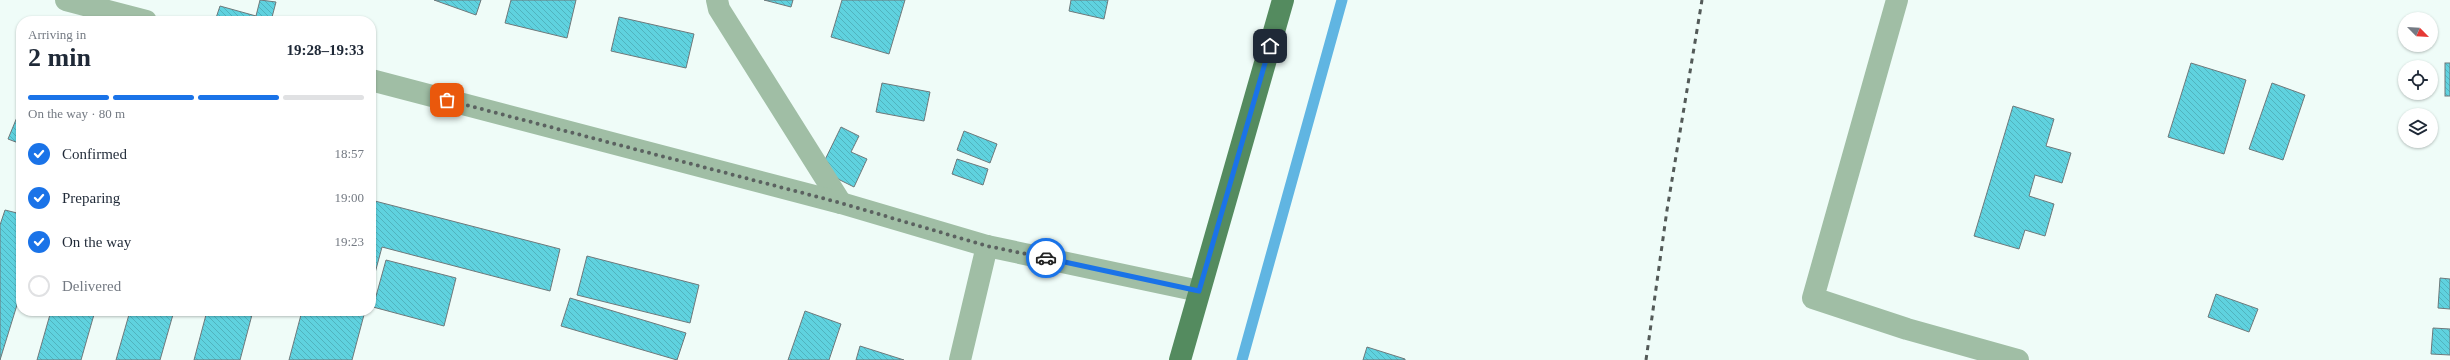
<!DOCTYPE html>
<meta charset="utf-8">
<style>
body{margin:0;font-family:"Times New Roman",serif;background:#f2f2f3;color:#1f2937;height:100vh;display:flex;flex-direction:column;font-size:15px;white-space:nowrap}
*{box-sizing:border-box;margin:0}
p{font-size:13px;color:#747a83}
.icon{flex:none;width:22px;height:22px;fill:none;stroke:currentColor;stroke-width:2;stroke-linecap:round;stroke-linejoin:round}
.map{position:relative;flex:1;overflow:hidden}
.side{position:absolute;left:16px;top:16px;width:360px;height:300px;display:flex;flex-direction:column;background:#fff;border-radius:16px;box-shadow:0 1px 3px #0004}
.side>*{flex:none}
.needle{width:26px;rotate:114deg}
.tools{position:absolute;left:2398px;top:12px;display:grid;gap:8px}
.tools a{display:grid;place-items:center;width:40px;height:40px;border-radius:50%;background:#fff;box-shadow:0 1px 3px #0004;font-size:20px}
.pin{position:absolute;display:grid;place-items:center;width:34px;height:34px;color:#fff;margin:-17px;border-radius:8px;box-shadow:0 2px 6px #0006}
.courier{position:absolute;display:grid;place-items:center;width:40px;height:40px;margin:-20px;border:3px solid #1a73e8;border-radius:50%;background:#fff;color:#222;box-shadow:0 1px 5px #0007}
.summary em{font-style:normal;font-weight:800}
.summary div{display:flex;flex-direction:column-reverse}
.summary{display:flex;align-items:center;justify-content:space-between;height:68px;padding:0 12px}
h1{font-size:26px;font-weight:800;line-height:30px}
.bar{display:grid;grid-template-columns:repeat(4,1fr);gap:6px 4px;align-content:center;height:48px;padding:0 12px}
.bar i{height:5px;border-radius:3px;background:#e0e1e3}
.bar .on{background:#1a73e8}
.bar p{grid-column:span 4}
ol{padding:0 12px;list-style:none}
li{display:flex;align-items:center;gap:12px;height:44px}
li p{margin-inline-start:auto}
li .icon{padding:4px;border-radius:50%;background:#1a73e8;color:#fff;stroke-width:4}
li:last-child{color:#747a83}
li i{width:22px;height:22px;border:2px solid #e0e1e3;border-radius:50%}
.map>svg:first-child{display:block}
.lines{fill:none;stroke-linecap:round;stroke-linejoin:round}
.stream{stroke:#60b5e2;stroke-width:11}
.building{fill:url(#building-back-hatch);stroke:#6e797b}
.minor{stroke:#a0bea5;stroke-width:22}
.major{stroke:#548b5f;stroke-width:22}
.rail{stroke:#535a58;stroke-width:3;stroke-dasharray:5 5;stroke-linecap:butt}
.done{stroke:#5b6260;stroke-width:4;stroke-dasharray:0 7.2}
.route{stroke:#1a73e8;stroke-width:5}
</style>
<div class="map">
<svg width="2450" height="360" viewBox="0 0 2450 360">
<defs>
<pattern id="building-back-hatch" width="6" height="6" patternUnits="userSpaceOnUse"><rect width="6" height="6" fill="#5fd2df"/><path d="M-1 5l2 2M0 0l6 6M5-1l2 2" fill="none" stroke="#51b3be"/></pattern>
</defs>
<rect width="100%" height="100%" fill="#effcf8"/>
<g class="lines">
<polyline class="stream" points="1242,360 1342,0"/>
</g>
<g class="building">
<polygon points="260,0 276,2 271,21 215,21 220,6 256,16"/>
<polygon points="434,0 481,0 476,15"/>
<polygon points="511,0 576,0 567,38 505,23"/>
<polygon points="764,0 793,0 791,7"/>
<polygon points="842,0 905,0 889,54 831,37"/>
<polygon points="1071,0 1108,0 1104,19 1069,11"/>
<polygon points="619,17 694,34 686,68 611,51"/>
<polygon points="2191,63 2246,80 2224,154 2168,137"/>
<rect x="2445" y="63" width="5" height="33"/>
<polygon points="882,83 930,92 924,121 876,112"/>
<polygon points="2272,83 2305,95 2283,160 2249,149"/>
<polygon points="2013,106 2054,119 2046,146 2071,153 2062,183 2035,175 2029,196 2054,204 2045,236 2025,230 2019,249 1974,236"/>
<polygon points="20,110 21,111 21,144 8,139"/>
<polygon points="841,127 859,136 851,152 867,159 854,187 820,170"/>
<polygon points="964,131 997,144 990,163 957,150"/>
<polygon points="957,159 988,169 983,185 952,174"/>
<polygon points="371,200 560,249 550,291 382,247 371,288"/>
<polygon points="5,210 21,214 21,292 0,360 0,225"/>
<polygon points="587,256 699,285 690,323 577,295"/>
<polygon points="386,260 456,278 444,326 373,307"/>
<polygon points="2440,278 2450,279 2450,309 2438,308"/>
<polygon points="2216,294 2258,309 2249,332 2208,317"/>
<polygon points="570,298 686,333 677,360 561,326"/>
<polygon points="51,311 95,311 81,360 37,360"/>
<polygon points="130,311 174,311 160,360 116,360"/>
<polygon points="207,311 253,311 240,360 194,360"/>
<polygon points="302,311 365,311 352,360 289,360"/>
<polygon points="805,311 841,324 829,360 788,360"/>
<polygon points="2433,328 2450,329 2450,355 2431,354"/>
<polygon points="860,346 904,360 856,360"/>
<polygon points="1367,347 1405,359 1405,360 1363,360"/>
</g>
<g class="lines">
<g class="minor">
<polyline points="66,0 146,21"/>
<polyline points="717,0 719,9 841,203"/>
<polyline points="1897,0 1813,298 1907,329 2018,360"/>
<polyline points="371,80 841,203 987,246 1199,291"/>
<polyline points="960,360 987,246"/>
</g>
<polyline class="major" points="1180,360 1283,0"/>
<polyline class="rail" points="1646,360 1667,210 1702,0"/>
</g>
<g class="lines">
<polyline class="done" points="447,100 841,203 987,246 1046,258"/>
<polyline class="route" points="1046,258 1199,291 1270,46"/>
</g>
</svg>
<div class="tools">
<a><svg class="needle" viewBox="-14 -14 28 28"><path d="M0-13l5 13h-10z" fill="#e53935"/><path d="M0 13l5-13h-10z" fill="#747a83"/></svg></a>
<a><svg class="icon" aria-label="locate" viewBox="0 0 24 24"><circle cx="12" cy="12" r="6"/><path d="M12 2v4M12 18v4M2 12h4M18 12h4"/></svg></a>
<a><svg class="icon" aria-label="layers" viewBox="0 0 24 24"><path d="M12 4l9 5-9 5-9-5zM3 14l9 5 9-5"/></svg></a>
</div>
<div class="pin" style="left:447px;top:100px;background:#ea580c"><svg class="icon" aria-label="bag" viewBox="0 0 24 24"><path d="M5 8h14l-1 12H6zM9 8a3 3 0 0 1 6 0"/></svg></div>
<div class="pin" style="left:1270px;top:46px;background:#1f2937"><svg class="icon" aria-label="home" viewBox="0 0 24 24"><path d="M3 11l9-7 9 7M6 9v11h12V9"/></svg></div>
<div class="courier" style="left:1046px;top:258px"><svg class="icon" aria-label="car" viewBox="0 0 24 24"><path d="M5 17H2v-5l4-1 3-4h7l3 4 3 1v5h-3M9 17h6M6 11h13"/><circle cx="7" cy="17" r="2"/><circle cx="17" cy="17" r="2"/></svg></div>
<section class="side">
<div class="summary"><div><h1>2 min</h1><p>Arriving in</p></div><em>19:28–19:33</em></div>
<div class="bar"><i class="on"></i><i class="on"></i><i class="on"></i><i></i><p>On the way · 80 m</p></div>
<ol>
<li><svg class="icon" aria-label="check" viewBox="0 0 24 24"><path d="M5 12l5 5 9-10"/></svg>Confirmed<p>18:57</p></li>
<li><svg class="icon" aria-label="check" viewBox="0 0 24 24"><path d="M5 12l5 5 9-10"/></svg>Preparing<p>19:00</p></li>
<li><svg class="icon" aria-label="check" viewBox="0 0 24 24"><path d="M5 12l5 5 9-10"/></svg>On the way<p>19:23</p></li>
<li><i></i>Delivered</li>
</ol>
</section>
</div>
